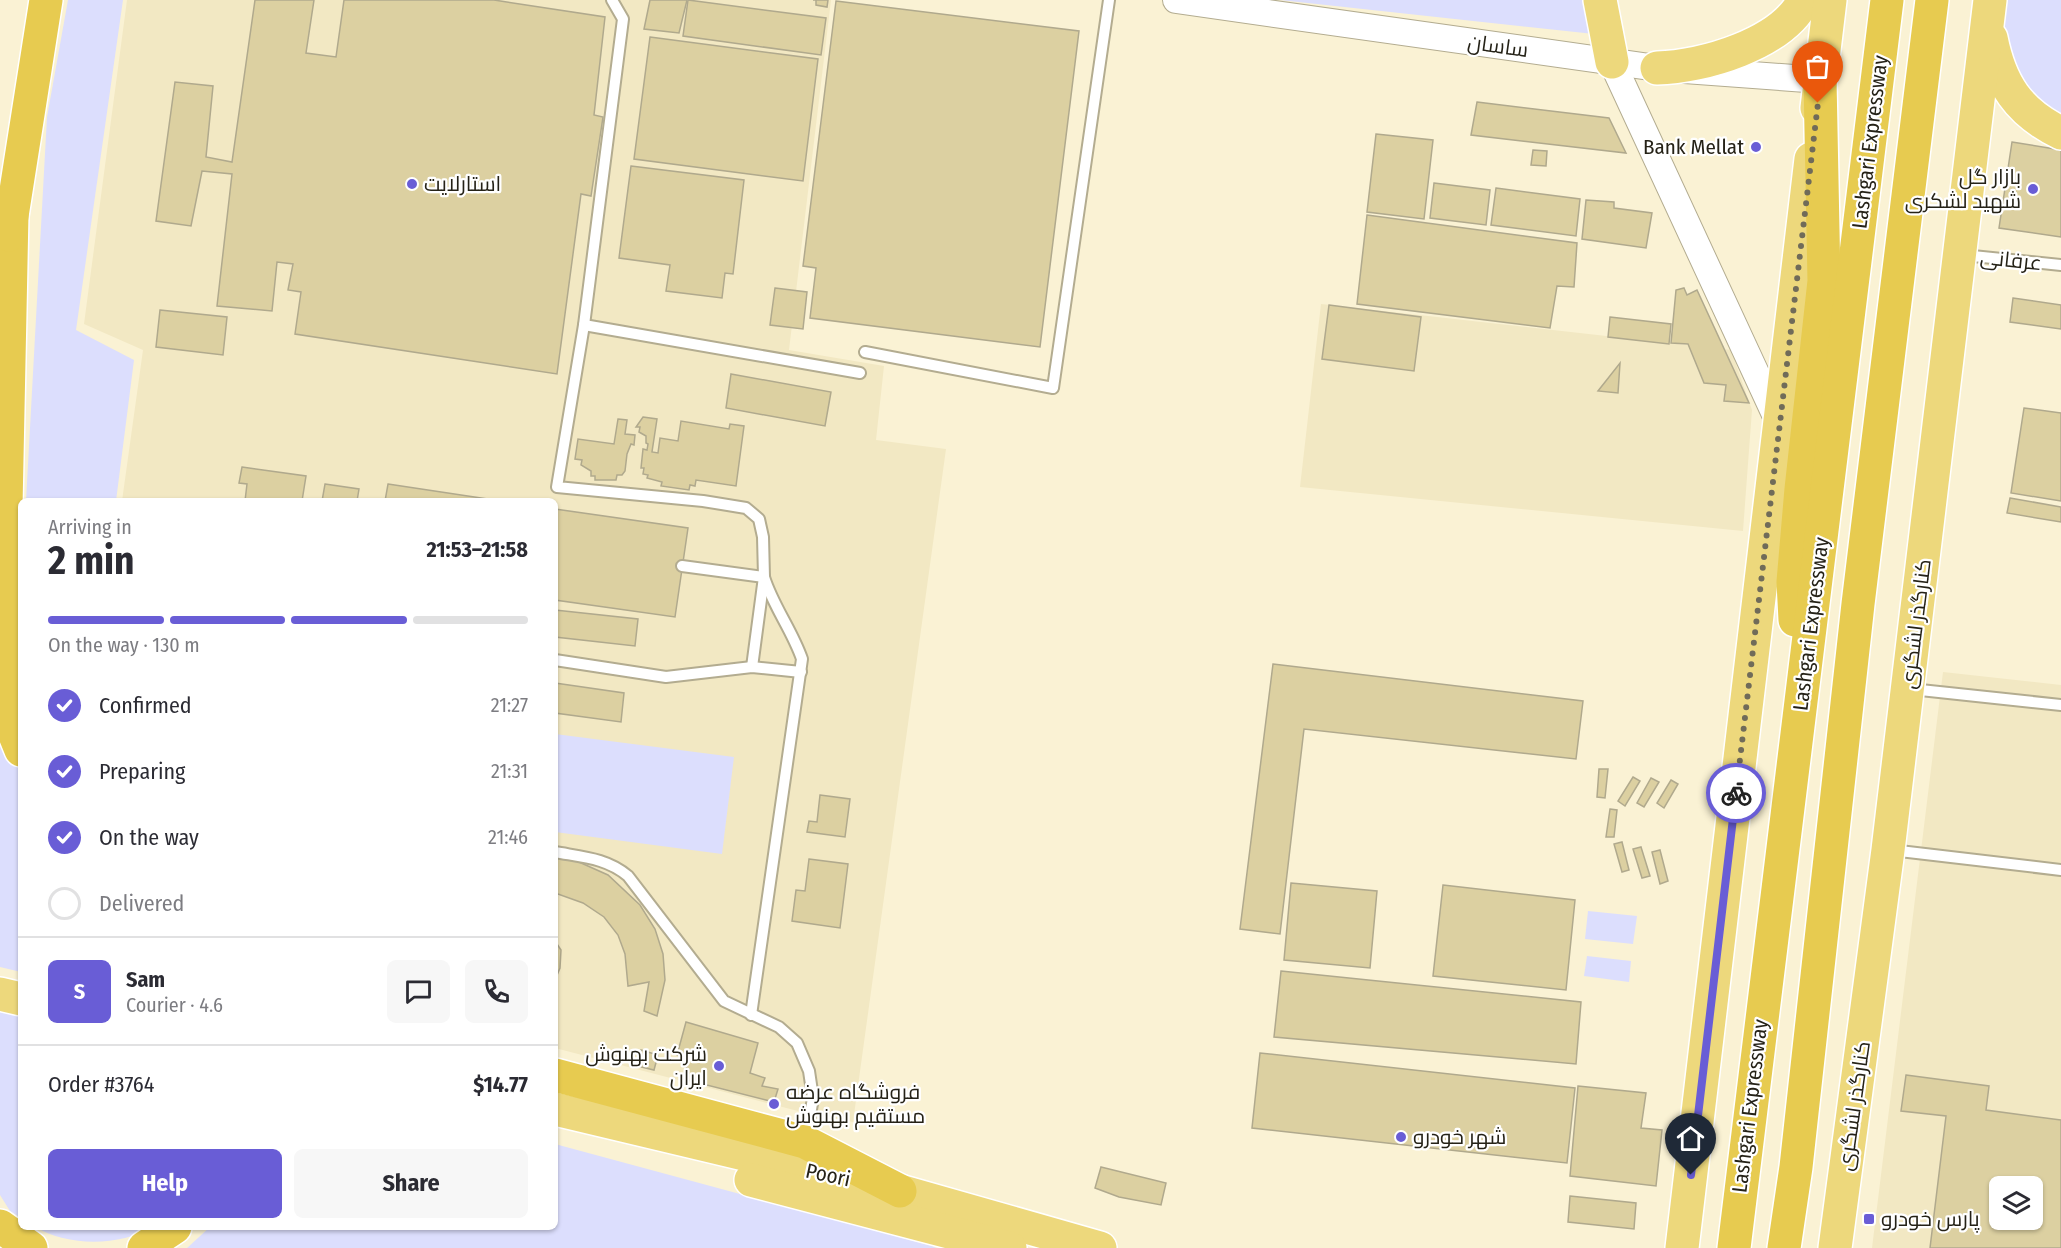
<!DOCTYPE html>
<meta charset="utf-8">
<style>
body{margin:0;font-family:"Fira Sans Condensed",Cairo,sans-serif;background:#f7f7f7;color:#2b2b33;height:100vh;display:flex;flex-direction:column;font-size:22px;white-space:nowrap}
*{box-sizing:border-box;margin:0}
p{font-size:20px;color:#7c7c81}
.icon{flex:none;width:33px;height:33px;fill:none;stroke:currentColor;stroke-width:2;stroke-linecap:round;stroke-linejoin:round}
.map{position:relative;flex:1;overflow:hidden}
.side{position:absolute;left:18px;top:498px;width:540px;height:732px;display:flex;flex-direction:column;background:#fff;border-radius:9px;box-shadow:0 2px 4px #0004}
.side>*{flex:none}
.buttons{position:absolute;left:1989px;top:1176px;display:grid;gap:12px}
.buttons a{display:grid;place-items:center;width:54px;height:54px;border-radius:9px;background:#fff;box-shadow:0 2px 4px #0004;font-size:30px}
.pin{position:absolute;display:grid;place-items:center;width:51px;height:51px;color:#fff;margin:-62px -26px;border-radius:50% 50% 50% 0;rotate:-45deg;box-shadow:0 0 6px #0007}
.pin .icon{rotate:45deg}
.courier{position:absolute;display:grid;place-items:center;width:60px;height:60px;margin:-30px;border:4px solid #695dd6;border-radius:50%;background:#fff;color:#222;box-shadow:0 2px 8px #0007}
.head em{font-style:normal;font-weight:700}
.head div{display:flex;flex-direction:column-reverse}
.head{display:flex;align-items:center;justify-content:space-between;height:102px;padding:0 30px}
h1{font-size:39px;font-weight:700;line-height:45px}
.bar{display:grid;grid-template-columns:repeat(4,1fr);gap:9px 6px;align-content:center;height:72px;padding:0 30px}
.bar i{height:8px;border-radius:4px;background:#e1e1e2}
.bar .current{background:#695dd6}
.bar p{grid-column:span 4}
.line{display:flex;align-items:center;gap:15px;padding:0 30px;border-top:2px solid #e1e1e2}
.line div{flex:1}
.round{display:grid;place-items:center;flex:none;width:63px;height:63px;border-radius:9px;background:#f7f7f7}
ol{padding:0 30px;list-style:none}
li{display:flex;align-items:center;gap:18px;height:66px}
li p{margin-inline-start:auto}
li .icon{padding:6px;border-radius:50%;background:#695dd6;color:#fff;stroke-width:4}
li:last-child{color:#7c7c81}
li i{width:33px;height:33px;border:3px solid #e1e1e2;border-radius:50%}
.action{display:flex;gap:12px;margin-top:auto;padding:12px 30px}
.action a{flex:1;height:69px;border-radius:9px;background:#695dd6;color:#fff;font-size:24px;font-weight:700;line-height:69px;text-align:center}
.action a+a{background:#f7f7f7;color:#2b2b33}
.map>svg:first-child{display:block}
.built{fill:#f2e8c3;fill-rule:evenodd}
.green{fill:#dcdefd}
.building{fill:#dcd0a1;stroke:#b0a98d;stroke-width:1.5;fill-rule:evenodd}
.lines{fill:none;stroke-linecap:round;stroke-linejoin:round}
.service-casing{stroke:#b3ac90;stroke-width:14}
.tertiary-casing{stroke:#b3ac90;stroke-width:28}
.primary-casing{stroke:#fff;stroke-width:36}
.trunk-casing{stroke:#fff;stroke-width:36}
.service{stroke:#fff;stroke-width:10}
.tertiary{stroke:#fff;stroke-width:26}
.primary{stroke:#edd87c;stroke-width:33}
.trunk{stroke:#e7cb50;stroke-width:33}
.done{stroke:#706b59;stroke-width:6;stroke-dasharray:0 10.8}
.route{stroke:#695dd6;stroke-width:8}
.poi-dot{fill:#695dd6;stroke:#fff;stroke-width:2}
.labels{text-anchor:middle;stroke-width:4.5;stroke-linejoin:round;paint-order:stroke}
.street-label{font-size:21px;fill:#252217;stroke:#fff}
.poi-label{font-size:21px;fill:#252217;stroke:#fff;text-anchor:start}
</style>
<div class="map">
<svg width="2061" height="1248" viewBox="0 0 2061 1248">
<rect width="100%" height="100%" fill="#faf2d4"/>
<g class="built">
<polygon points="127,0 831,0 789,350 884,366 876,440 946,449 853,1122 798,1111 555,1048 555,501 122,501 143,350 84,324"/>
<polygon points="1321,304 1731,350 1752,410 1743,531 1300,487"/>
<path d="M1943,672L2061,685V1248H1872ZM2000,1186H2032V1220H2000Z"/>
</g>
<g class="green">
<polygon points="68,0 123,0 76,330 134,360 116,501 26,501 47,117"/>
<polygon points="1280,0 1593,0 1594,34"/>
<polygon points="2004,0 2061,0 2061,125 2034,101 2015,66 2001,23"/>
<polygon points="0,719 3,732 21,773 21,972 0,967"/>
<polygon points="555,734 734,757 722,854 555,832"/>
<polygon points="1588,911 1637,916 1633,944 1585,939"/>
<polygon points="1587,956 1631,961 1629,982 1584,976"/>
<polygon points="0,1009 21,1014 21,1218 10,1211 0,1195"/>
<polygon points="555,1144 932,1246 936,1248 187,1248 210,1227 555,1227"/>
<path d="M36,1227H152C122,1246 67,1247 36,1227Z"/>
</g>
<g class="building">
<polygon points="255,0 314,0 306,53 336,57 344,0 494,0 605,17 594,115 603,117 591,196 581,194 557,374 295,334 301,292 288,290 293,264 277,262 272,311 217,306 232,174 202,171 191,226 156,221 175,82 213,86 206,157 232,162"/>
<polygon points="650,0 687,0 679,33 644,29"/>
<polygon points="688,0 826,18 821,55 683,36"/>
<polygon points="813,0 828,0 827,7 816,5 816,0"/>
<polygon points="836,1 1079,31 1040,347 810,318 816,268 803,266"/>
<polygon points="650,37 818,59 803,181 634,159"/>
<polygon points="1477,102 1609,118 1626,153 1471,135"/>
<polygon points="1376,134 1433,140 1424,219 1367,212"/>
<polygon points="2012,142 2061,150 2061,237 1999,228"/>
<polygon points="1533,150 1547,151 1546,166 1531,165"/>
<polygon points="631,166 744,180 733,274 725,273 722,298 666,291 670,265 619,258"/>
<polygon points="1434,183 1490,190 1486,225 1430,218"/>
<polygon points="1496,188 1580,199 1576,236 1491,225"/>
<polygon points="1586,200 1614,202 1614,208 1652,213 1646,248 1582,239"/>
<polygon points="1367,215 1577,243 1574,287 1557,286 1550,328 1357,304"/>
<polygon points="775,288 807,292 803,329 770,325"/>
<polygon points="1684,288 1687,295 1697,290 1749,403 1724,401 1726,385 1704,383 1688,344 1671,343 1676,290"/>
<polygon points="2013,298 2061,305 2061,329 2010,322"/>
<polygon points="1329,305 1421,317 1414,371 1322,359"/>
<polygon points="160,310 227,317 223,355 156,347"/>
<polygon points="1610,317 1671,324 1669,344 1608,337"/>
<polygon points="1620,363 1618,393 1598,391"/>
<polygon points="731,374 831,392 825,426 726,408"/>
<polygon points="2024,408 2061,413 2061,501 2011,493"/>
<polygon points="643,417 657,419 652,452 658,453 660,438 678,441 681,421 729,429 730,424 744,426 736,486 696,480 695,486 690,485 689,490 661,486 662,482 647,478 648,475 643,474 644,468 641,468 643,449 647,450 648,444 646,443 646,436 639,432 640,427 636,427"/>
<polygon points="618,419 627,420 625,434 635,435 634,445 631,444 627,454 625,471 622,475 617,475 616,480 595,480 595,476 591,476 591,471 581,465 582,460 575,459 578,439 614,444"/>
<polygon points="242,467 306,476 302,501 245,501 247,484 239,483"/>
<polygon points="325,484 359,489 357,501 322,501"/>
<polygon points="388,484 501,501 385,501"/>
<polygon points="2010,498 2061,507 2061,522 2007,513"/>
<polygon points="555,509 688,528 675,617 555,600"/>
<polygon points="555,610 638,619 635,646 555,637"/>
<polygon points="1273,664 1583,701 1576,759 1304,729 1280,934 1240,929"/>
<polygon points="555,683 624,693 621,722 555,713"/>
<polygon points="1599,769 1608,769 1605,798 1597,797"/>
<polygon points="1633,777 1640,781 1625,806 1618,801"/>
<polygon points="1651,778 1659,782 1644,807 1637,803"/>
<polygon points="1671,780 1678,784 1664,808 1657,803"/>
<polygon points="820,795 850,799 845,837 807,832 809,821 817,822"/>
<polygon points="1610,809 1617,810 1614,837 1606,837"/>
<polygon points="1622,842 1629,870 1622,872 1614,844"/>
<polygon points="1641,847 1650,876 1642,878 1633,849"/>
<polygon points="1660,850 1668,881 1660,884 1652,852"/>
<polygon points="555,856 570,858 608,875 640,905 655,929 663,954 665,980 657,1016 644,1011 649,982 628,986 625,954 618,935 604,917 583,903 555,893"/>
<polygon points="809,859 848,864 840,928 792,921 796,890 805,891"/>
<polygon points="1291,883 1377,891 1370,968 1284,960"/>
<polygon points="1443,885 1575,900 1566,990 1433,976"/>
<polygon points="555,941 561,950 560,968 555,980"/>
<polygon points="1281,971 1581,1002 1576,1064 1274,1037"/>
<polygon points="686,1022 758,1043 750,1073 765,1078 762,1086 778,1089 774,1102 683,1079 689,1059 677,1055"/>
<polygon points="641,1050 658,1055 654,1070 637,1066"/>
<polygon points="1260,1053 1575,1088 1567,1163 1252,1128"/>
<path d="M1906,1075L1989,1086L1986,1110L2061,1120V1248H1930L1946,1116L1901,1111ZM2000,1186H2032V1220H2000Z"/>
<polygon points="1578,1086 1646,1093 1641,1128 1662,1130 1656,1186 1570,1176"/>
<polygon points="1101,1167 1166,1183 1161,1205 1119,1197 1095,1188"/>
<polygon points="1570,1196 1636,1203 1634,1229 1568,1222"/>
</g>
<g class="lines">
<defs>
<g id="service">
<polyline points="612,0 623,19 584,325 557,487 703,501 746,508 759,519 763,537 764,577 752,667"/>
<polyline points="1963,255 2061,265"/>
<polyline points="584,325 860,373"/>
<polyline points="865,352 1053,388 1109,0"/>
<path d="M682,566L764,577C773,606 792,630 802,659L751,1015"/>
<polyline points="555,660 666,677 752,667 801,672"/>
<polyline points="1911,689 2061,705"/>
<polyline points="1891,850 2061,870"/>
<path d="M555,852C582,857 607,858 628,876L724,1001L779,1027L797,1043L809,1071L813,1098L806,1138"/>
</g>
<g id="tertiary">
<polyline points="1176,0 1657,68 1820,80"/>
<polyline points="1612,62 1780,425"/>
</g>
<g id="primary">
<polyline points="1600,0 1612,62"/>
<path d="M1991,38C2000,84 2018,112 2061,133"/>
<path d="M1657,68C1703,67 1782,44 1804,0"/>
<polyline points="1817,108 1830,0"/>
<polyline points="0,994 21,999"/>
<polyline points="555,1109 900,1191 1100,1248"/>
<polyline points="751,1180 1010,1248"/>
<polyline points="1682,1248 1811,159"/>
<polyline points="1835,1248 1888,850 1990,0"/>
</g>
<g id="trunk">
<polyline points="12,213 3,654 8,718 21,750"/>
<polyline points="9,235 46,0"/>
<polyline points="1795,620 1793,582 1801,489 1824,281 1820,80"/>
<polyline points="555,1075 805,1142 900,1191"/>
<polyline points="0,1226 31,1248"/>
<polyline points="144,1248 175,1227"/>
<polyline points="1734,1248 1887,0"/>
<polyline points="1784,1248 1796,1167 1858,604 1932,0"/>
</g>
</defs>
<use href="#service" class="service-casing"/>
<use href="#tertiary" class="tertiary-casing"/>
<use href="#primary" class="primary-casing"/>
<use href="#trunk" class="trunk-casing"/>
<use href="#service" class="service"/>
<use href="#tertiary" class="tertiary"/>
<use href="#primary" class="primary"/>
<use href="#trunk" class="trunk"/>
</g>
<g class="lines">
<polyline class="done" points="1736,793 1818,103"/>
<polyline class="route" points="1691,1175 1736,793"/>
</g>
<g class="poi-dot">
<circle cx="1756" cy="147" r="6"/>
<circle cx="412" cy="184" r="6"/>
<circle cx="2033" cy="189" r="6"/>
<circle cx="719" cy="1066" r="6"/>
<circle cx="774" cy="1104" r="6"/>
<circle cx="1401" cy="1137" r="6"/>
<rect x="1863" y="1213" width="12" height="12" rx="3"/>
</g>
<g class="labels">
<g class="street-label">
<text transform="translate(1498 46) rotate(8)" y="7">ساسان</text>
<text transform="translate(1870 142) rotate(-83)" y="7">Lashgari Expressway</text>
<text transform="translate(2011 260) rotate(6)" y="7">عرفانی</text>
<text transform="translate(1811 624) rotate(-83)" y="7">Lashgari Expressway</text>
<text transform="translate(1916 624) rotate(-83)" y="7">کنارگذر لشگری</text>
<text transform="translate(1750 1106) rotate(-83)" y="7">Lashgari Expressway</text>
<text transform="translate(1854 1106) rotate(-82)" y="7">کنارگذر لشگری</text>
<text transform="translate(828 1175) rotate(12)" y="7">Poori</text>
</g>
<g class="poi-label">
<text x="1744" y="154" text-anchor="end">Bank Mellat</text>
<text x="2021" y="184" text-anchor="end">بازار گل<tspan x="2021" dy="24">شهید لشکری</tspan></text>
<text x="424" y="191">استارلایت</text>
<text x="707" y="1061" text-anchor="end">شرکت بهنوش<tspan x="707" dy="24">ایران</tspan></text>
<text x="786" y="1099">فروشگاه عرضه<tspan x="786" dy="24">مستقیم بهنوش</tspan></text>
<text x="1413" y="1144">شهر خودرو</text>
<text x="1881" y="1226">پارس خودرو</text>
</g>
</g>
</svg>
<div class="buttons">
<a><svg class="icon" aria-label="layers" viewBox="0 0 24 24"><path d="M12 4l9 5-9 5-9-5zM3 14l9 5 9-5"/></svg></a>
</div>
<div class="pin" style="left:1818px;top:103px;background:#ea580c"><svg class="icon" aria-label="bag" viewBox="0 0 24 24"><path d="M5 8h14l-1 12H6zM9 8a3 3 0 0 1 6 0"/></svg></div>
<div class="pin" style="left:1691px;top:1175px;background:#1f2937"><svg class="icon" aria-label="home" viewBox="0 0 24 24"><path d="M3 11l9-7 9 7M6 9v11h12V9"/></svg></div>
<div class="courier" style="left:1736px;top:793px"><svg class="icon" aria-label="bike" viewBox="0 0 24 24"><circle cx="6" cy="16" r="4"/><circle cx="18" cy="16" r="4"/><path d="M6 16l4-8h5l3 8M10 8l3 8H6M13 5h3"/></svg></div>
<section class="side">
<div class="head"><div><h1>2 min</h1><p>Arriving in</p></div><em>21:53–21:58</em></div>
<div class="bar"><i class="current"></i><i class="current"></i><i class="current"></i><i></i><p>On the way · 130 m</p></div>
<ol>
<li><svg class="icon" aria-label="check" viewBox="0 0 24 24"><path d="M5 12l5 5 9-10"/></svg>Confirmed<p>21:27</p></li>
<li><svg class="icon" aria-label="check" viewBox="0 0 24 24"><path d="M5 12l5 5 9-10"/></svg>Preparing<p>21:31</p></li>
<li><svg class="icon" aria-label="check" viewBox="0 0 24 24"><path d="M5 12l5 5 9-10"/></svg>On the way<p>21:46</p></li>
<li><i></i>Delivered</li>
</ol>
<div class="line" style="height:108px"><b class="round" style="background:#695dd6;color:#fff">S</b><div><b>Sam</b><p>Courier · 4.6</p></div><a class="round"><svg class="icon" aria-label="chat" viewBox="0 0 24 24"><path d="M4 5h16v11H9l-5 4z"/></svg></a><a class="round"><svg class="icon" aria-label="phone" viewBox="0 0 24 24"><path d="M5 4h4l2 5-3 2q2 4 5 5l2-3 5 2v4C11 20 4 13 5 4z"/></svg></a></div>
<div class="line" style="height:78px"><div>Order #3764</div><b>$14.77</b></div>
<div class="action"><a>Help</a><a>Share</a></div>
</section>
</div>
